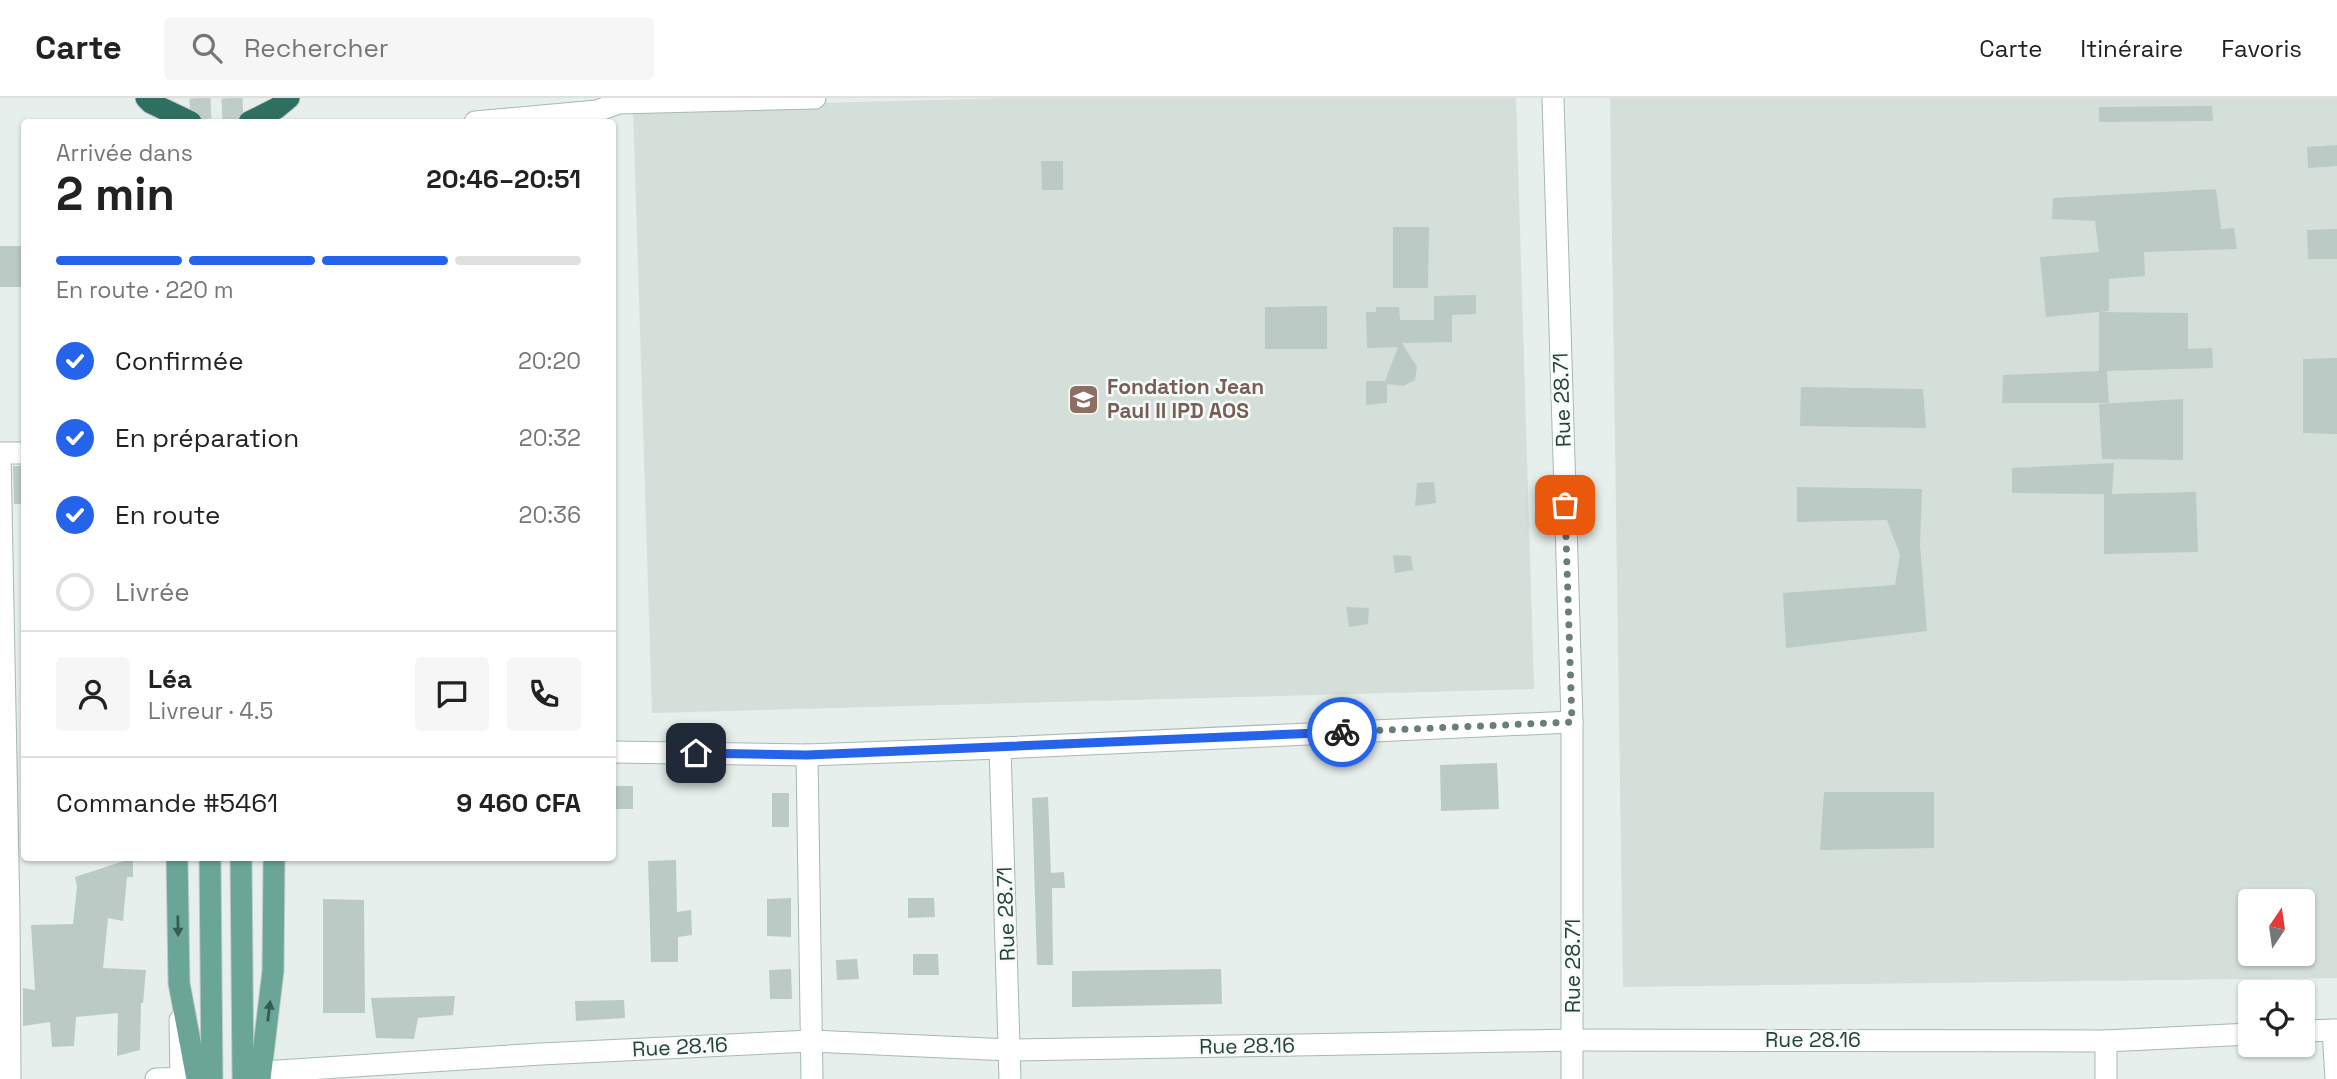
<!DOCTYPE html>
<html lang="fr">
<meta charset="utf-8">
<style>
body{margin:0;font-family:"Space Grotesk",sans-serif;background:#f6f6f6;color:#222;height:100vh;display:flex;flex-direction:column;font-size:26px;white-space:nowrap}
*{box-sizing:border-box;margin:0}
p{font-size:23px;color:#767676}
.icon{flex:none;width:38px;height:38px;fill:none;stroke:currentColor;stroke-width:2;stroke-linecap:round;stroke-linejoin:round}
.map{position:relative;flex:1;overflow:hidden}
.panel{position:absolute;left:21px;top:21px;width:595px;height:742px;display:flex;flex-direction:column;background:#fff;border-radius:7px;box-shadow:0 2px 5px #0004}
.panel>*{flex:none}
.needle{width:46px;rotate:13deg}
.fabs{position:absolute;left:2238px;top:791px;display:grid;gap:14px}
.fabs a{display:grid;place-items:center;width:77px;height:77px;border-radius:7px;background:#fff;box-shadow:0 2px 5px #0004;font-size:35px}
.pin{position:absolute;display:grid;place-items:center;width:60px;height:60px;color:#fff;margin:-30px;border-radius:14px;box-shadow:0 4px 10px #0006}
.courier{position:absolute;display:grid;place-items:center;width:70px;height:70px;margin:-35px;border:5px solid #2563eb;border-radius:50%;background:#fff;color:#222;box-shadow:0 2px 9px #0007}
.overview em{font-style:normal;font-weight:600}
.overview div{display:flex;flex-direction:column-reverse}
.overview{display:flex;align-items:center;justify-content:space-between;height:119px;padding:0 35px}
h1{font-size:46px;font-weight:600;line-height:52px}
.bar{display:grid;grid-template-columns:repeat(4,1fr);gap:10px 7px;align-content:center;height:84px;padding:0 35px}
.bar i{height:9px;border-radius:5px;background:#e0e0e0}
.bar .on{background:#2563eb}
.bar p{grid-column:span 4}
.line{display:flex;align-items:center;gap:18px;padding:0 35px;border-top:2px solid #e0e0e0}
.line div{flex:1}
.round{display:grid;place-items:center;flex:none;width:74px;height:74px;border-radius:7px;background:#f6f6f6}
ol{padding:0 35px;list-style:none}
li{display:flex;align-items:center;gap:21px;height:77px}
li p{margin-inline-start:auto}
li .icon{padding:7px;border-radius:50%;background:#2563eb;color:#fff;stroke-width:4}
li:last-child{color:#767676}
li i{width:38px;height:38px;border:4px solid #e0e0e0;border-radius:50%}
header{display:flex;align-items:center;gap:42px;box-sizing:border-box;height:98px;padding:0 35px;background:#fff;border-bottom:2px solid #e0e0e0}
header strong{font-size:33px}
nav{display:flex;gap:38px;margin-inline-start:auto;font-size:24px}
.search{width:490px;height:63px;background:#f6f6f6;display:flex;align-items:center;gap:18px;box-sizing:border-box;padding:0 24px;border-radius:7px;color:#767676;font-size:26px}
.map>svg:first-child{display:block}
.built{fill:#d4dfda;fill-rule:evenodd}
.building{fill:#bbcac4}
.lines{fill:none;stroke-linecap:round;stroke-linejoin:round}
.major-tunnel{stroke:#bfccc8;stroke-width:21;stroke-dasharray:21 10;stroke-linecap:butt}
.minor-casing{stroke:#a8b8b2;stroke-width:23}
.major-casing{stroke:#c2cac8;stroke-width:23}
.highway-casing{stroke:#c2cac8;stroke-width:23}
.minor{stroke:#fff;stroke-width:21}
.major{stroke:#6aa596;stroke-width:21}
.highway{stroke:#2f6f62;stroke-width:21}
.oneway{fill:#365b51}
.done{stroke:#687f78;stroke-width:7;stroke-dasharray:0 12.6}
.route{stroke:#2563eb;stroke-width:9}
.labels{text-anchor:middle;stroke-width:5;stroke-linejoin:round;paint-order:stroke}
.education-label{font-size:21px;font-weight:bold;fill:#785e54;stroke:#f7fbf9;text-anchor:start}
.street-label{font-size:21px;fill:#24423a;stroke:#f7fbf9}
</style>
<header>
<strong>Carte</strong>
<div class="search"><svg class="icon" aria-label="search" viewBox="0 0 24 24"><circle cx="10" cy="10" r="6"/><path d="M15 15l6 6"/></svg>Rechercher</div>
<nav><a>Carte</a><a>Itinéraire</a><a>Favoris</a></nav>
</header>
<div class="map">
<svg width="2337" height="981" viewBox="0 0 2337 981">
<rect width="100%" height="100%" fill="#e6efeb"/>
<g class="built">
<polygon points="1009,0 1516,0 1534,591 652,615 633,10"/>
<path d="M1610,0H2337V880L1623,889ZM2250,803H2303V856H2250Z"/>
</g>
<g class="building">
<polygon points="2212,8 2213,23 2099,24 2099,9"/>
<polygon points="2337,47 2337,68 2308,70 2307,49"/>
<polygon points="1041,63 1063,63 1063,92 1042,92"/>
<polygon points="2216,91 2221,131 2234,130 2237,151 2144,154 2145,178 2109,181 2109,213 2046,219 2040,159 2099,154 2095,123 2052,121 2053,100"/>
<polygon points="1393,129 1429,129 1428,190 1393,190"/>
<polygon points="2337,131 2337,161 2308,161 2307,132"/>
<rect x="0" y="148" width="24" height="41"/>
<polygon points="1476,197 1476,216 1452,217 1452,244 1402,245 1417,269 1415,282 1403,288 1387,286 1387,305 1366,307 1366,283 1385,283 1398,249 1367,250 1366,214 1376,214 1376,209 1399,209 1400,222 1434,222 1434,198"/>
<polygon points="1327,208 1327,251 1265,251 1265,209"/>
<polygon points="2099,214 2188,215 2188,251 2212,250 2213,270 2107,273 2109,305 2002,305 2003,277 2099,273"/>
<polygon points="2337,260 2337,336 2303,335 2303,261"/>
<polygon points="1801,289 1923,291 1926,330 1800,328"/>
<polygon points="2183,301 2183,362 2102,361 2099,306"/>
<polygon points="2114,365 2112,396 2196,394 2198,454 2104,456 2104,396 2012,395 2012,370"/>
<polygon points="13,368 24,368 24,406 14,406"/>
<polygon points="1434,384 1436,405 1415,408 1417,385"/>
<polygon points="1797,389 1922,391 1920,447 1927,533 1786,550 1783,495 1895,487 1900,457 1887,422 1797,424"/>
<polygon points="1393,457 1411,458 1413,472 1395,475"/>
<polygon points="1346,509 1369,510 1368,526 1349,529"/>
<polygon points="1497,665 1499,711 1441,713 1440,667"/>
<rect x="612" y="688" width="21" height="23"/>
<polygon points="1824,694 1934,694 1934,750 1820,752"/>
<rect x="772" y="695" width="17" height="34"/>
<polygon points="1048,699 1051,775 1064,774 1065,790 1052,790 1053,867 1037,867 1032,700"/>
<polygon points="133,760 133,779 127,779 123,823 108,820 103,870 146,872 143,905 141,905 140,952 117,958 118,915 76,919 74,948 52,949 50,924 23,928 23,890 35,892 31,827 73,826 77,789 75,779"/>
<polygon points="676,762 677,814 691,812 692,837 678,839 678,864 651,864 648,763"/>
<polygon points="791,800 791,839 767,838 767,801"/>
<polygon points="908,800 934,800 935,819 908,820"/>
<polygon points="323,801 364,802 365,915 323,915"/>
<polygon points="913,856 938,856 939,877 913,877"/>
<polygon points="857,861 859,881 837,882 836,862"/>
<polygon points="791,871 792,901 770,901 769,872"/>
<polygon points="1221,871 1222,906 1072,909 1072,873"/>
<polygon points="455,898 453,917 418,920 414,941 376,940 371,900"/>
<polygon points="624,902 625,920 576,923 575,903"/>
</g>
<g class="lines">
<g class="major-tunnel">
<polyline points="200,0 201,24"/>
<polyline points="232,0 233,24"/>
</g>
<defs>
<g id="minor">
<polyline points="1553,0 1572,624 1572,981"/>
<polyline points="475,24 597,13 619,5 815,0"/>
<polyline points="0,355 9,818 10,981"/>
<polyline points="0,355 24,355"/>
<polyline points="1000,650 1010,981"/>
<polyline points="612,654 807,657 1000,650 1572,624"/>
<polyline points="807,657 812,981"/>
<polyline points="180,922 181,981"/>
<polyline points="2333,932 2336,981"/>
<polyline points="2303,933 2337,932"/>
<polyline points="2106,943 2106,981"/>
<polyline points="246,975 541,956 811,943 1010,952 1574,942 2106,943 2250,936"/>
<polyline points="156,981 193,980"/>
</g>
<g id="major">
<polyline points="177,760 179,885 197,981"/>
<polyline points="210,760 212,981"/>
<polyline points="241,760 243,981"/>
<polyline points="260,981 273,873 274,760"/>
</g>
<g id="highway">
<polyline points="146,0 151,5 191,24"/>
<polyline points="249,24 277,10 289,0"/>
</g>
</defs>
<use href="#minor" class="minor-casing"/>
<use href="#major" class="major-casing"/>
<use href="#highway" class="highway-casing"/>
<use href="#minor" class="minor"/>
<use href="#major" class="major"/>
<use href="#highway" class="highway"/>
</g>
<defs><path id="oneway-solid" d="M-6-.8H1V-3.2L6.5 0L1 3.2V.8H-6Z" transform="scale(1.75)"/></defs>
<g class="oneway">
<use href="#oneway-solid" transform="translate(178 828) rotate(89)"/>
<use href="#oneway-solid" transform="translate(269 913) rotate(-83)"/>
</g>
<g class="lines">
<polyline class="done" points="1342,634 1572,624 1565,407"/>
<polyline class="route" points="696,655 807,657 1342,634"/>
</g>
<defs>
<symbol id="school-square" viewBox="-11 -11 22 22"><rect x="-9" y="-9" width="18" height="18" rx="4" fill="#8d6e63" stroke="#f7fbf9"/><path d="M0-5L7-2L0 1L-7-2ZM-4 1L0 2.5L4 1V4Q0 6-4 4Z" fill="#fff"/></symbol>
</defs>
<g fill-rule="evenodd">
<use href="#school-square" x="1066" y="284" width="35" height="35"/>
</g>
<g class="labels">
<g class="education-label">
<text x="1107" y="296">Fondation Jean<tspan x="1107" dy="24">Paul II IPD AOS</tspan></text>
</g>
<g class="street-label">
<text transform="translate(1562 302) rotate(-92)" y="7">Rue 28.71</text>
<text transform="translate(1006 816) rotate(-92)" y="7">Rue 28.71</text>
<text transform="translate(1573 868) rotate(-90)" y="7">Rue 28.71</text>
<text x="1813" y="949">Rue 28.16</text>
<text transform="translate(1247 948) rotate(-1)" y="7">Rue 28.16</text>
<text transform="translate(680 949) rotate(-3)" y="7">Rue 28.16</text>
</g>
</g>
</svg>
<div class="fabs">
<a><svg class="needle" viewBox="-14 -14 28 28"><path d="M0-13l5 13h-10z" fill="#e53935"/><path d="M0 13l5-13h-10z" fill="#767676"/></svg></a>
<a><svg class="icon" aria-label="locate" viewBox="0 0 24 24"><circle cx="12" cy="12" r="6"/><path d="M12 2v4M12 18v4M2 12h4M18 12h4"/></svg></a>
</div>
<div class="pin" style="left:1565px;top:407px;background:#ea580c"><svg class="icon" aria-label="bag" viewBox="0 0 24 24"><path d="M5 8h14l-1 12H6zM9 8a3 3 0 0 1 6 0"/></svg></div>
<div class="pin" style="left:696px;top:655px;background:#1f2937"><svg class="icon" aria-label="home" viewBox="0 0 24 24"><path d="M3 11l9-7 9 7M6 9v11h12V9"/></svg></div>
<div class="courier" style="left:1342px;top:634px"><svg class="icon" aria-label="bike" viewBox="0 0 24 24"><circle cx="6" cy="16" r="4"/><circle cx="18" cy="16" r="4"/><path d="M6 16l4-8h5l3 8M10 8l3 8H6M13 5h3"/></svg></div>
<section class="panel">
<div class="overview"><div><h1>2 min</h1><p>Arrivée dans</p></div><em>20:46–20:51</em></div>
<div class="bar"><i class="on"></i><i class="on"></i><i class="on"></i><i></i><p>En route · 220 m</p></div>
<ol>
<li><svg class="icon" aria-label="check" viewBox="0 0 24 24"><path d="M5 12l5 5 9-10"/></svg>Confirmée<p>20:20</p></li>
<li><svg class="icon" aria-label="check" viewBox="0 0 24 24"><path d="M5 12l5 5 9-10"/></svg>En préparation<p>20:32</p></li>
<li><svg class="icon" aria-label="check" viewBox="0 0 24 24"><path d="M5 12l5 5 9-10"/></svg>En route<p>20:36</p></li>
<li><i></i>Livrée</li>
</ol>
<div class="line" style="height:126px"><a class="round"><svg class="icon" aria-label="person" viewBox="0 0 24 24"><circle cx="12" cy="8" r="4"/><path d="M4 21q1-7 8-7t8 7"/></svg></a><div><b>Léa</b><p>Livreur · 4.5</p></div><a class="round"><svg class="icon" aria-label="chat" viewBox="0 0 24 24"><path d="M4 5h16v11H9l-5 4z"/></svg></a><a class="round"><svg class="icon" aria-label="phone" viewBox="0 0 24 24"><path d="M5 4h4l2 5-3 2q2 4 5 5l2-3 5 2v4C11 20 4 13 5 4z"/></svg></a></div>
<div class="line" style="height:91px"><div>Commande #5461</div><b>9 460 CFA</b></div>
</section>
</div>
